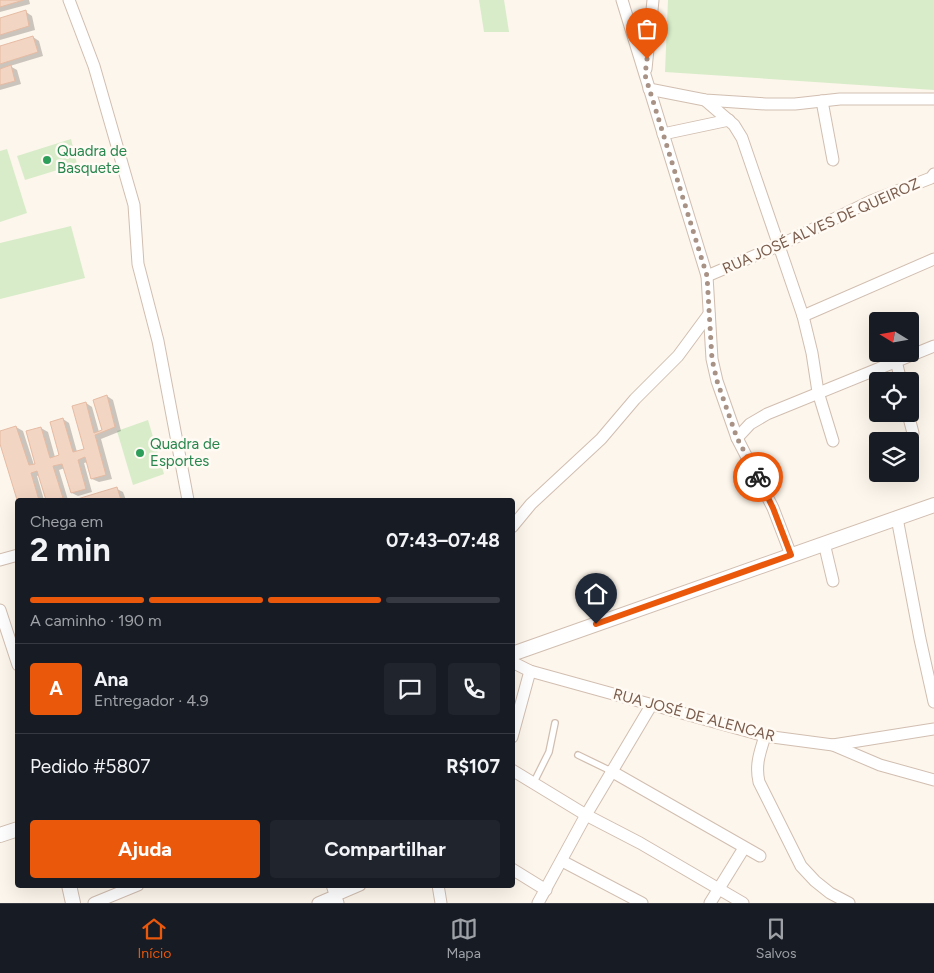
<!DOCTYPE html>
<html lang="pt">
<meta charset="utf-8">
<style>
body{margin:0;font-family:Figtree,sans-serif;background:#20242c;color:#f1f3f6;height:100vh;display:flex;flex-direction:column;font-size:19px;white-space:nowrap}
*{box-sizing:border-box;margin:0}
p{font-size:16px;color:#9ea1a6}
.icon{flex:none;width:28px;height:28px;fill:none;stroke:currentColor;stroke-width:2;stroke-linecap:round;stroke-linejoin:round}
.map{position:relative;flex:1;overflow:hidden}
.side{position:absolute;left:15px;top:498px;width:500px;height:390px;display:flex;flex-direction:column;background:#171b24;border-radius:5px;box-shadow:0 5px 20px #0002}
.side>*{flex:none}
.needle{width:32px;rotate:281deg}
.tools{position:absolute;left:869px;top:312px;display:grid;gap:10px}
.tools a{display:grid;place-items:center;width:50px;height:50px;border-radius:5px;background:#171b24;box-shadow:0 5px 20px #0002;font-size:25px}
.pin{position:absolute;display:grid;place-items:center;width:42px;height:42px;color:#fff;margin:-51px -21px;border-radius:50% 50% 50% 0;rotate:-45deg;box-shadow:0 0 5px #0007}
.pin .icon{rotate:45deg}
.courier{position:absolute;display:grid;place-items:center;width:50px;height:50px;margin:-25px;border:4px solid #ea580c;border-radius:50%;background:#fff;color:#222;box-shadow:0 1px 6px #0007}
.head em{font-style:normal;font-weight:700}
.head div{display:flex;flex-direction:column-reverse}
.head{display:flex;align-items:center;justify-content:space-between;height:85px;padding:0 15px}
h1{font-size:32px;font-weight:700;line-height:38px}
.bar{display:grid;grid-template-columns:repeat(4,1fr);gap:8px 5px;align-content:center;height:60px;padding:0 15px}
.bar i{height:6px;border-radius:4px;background:#363941}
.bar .active{background:#ea580c}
.bar p{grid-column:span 4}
.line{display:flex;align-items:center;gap:12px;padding:0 15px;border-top:1px solid #363941}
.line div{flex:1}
.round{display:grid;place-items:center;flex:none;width:52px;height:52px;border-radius:5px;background:#20242c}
.cta{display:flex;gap:10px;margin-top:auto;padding:10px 15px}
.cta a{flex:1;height:58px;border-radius:5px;background:#ea580c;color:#fff;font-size:20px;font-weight:700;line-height:58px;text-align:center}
.cta a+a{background:#20242c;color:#f1f3f6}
.menu{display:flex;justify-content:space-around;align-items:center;height:70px;border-top:1px solid #363941;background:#171b24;font-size:14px;color:#9ea1a6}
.menu a{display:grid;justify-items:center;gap:2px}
.menu .active{color:#ea580c}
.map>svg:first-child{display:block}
.green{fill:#d8ecc9}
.shadow{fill:#0003}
.building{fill:#f3d5c3;stroke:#e6bba3}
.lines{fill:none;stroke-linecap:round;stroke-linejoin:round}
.service-casing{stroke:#d1beb0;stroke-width:8}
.minor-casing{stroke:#d1beb0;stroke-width:13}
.tertiary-casing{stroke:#d1beb0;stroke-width:16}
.service{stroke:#fff;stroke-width:5.5}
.minor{stroke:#fff;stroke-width:11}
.tertiary{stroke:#fff;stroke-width:14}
.done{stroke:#a89285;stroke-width:5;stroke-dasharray:0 9}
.route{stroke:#ea580c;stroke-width:6}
.leisure-dot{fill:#2e9e5b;stroke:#fffaf3;stroke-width:2}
.labels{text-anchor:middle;stroke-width:5;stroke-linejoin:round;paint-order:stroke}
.leisure-label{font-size:15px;fill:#27864d;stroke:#fffaf3;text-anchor:start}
.street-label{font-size:15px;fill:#7a5c4d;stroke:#fffaf3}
</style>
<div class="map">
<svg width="934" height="903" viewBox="0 0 934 903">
<rect width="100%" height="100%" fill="#fdf6ec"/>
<g class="green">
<polygon points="479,0 504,0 509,32 484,32"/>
<polygon points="668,0 934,0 934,90 665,72"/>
<polygon points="71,139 77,164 25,180 17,156"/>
<polygon points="7,149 27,213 0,222 0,151"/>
<polygon points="71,226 85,278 0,299 0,243"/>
<polygon points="148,420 164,474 133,485 117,431"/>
</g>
<g class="shadow">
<polygon points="0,0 29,0 30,4 0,12"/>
<polygon points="26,12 32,16 35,30 0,40 0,19"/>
<polygon points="33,37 39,41 43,56 10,66 17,70 21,84 0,90 0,48"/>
<polygon points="107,396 113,400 121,431 101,439 112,479 99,482 92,479 88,462 84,463 92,492 78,496 72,493 65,468 59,470 68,500 47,500 40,475 37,476 44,500 18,500 0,439 0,432 16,427 23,431 34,465 36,465 41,428 48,432 55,457 60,456 63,419 69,423 77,452 85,450 86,403 92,407 99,432 103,431"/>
<polygon points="117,489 123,492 126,500 78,500"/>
</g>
<g class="building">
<polygon points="0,0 24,0 0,7"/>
<polygon points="26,10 29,26 0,35 0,18"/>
<polygon points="33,36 38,52 0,64 0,46"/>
<polygon points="11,65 15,81 0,85 0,69"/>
<polygon points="107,395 115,427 95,435 106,475 91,479 85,457 78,460 86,489 71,493 62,464 53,466 63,498 46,500 37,471 31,473 39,500 18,500 18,503 0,444 0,431 16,426 29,465 35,464 26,431 41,427 50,458 59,455 50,422 63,418 73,452 84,449 72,406 86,402 94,433 102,430 93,400"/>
<polygon points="117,487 121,500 74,500"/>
</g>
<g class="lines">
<defs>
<g id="service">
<polyline points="578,755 611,771"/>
<polyline points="534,782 549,752 555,723"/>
</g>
<g id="minor">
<polyline points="69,0 94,66 134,205 138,264 158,341 188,500"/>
<polyline points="622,0 707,276 712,359 717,381 737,438 773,508 791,555"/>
<polyline points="646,69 653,0"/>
<polyline points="649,89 705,100 766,104 795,104 840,99 934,99"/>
<polyline points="705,100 734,125 742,138 803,316 812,353 818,392 833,441"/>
<polyline points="822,101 833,160"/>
<polyline points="663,134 729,120"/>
<polyline points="707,276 780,245 871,201 931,178 934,174"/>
<polyline points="803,316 934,259"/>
<polyline points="896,361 901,381"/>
<polyline points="908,414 913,433"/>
<polyline points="737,438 750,424 767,414 934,346"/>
<polyline points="897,518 920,639 934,702"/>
<polyline points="512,527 531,504 601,439 635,399 678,356 709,314"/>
<polyline points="824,543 833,581"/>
<polyline points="0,560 18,555"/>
<polyline points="0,610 18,665"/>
<polyline points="512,662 530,671 765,736 833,745 880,765 934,780"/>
<path d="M765,736C760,752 755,765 759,782L801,866L815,881L830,893L849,903"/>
<polyline points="512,737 530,671"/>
<polyline points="833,745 934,729"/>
<polyline points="512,770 586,815 640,843 743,903"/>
<polyline points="611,771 760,856"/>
<polyline points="562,861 642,903"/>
<polyline points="512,869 546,890"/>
<polyline points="332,885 338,903"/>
<polyline points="438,885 441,903"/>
<polyline points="94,903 138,885"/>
<polyline points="318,903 360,885"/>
<polyline points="538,903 586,815 652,704"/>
<polyline points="710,903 744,848"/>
</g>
<g id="tertiary">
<polyline points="512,654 934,505"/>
<polyline points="0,835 18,829"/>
<polyline points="69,885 73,903"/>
</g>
</defs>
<use href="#service" class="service-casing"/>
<use href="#minor" class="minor-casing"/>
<use href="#tertiary" class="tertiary-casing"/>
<use href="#service" class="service"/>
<use href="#minor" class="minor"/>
<use href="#tertiary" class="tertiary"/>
</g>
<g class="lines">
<polyline class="done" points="647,59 645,75 707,276 712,359 717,381 737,438 758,477"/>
<polyline class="route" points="596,624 791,555 773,508 758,477"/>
</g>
<g class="leisure-dot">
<circle cx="47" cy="160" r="5"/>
<circle cx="140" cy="453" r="5"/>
</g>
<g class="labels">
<g class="leisure-label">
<text x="57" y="156">Quadra de<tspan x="57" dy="17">Basquete</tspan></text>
<text x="150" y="449">Quadra de<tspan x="150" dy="17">Esportes</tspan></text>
</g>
<g class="street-label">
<text transform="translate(821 226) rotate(-24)" y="5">RUA JOSÉ ALVES DE QUEIROZ</text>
<text transform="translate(694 715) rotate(15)" y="5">RUA JOSÉ DE ALENCAR</text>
</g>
</g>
</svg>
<div class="tools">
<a><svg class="needle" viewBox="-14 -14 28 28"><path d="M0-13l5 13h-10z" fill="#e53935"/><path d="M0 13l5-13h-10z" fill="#9ea1a6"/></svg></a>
<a><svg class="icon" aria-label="locate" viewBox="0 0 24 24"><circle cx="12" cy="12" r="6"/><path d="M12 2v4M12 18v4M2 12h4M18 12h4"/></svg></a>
<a><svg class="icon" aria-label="layers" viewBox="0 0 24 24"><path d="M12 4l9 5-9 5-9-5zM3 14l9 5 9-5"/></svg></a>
</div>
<div class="pin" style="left:647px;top:59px;background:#ea580c"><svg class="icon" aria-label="bag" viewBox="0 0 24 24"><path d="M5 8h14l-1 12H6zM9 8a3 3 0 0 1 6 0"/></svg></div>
<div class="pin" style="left:596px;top:624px;background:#1f2937"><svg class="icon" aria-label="home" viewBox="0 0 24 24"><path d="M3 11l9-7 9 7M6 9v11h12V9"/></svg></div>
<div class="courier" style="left:758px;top:477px"><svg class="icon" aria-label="bike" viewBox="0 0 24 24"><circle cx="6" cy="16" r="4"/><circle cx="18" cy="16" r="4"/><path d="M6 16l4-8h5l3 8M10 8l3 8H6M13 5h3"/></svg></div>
<section class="side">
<div class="head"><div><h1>2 min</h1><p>Chega em</p></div><em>07:43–07:48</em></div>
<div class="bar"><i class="active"></i><i class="active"></i><i class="active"></i><i></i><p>A caminho · 190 m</p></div>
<div class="line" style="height:90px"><b class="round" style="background:#ea580c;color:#fff">A</b><div><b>Ana</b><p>Entregador · 4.9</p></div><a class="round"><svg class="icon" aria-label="chat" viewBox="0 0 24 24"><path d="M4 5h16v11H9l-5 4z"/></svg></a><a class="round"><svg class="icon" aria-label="phone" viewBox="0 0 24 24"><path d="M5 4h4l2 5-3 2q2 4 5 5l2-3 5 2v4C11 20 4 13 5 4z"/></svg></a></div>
<div class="line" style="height:65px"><div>Pedido #5807</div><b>R$107</b></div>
<div class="cta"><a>Ajuda</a><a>Compartilhar</a></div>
</section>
</div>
<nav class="menu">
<a class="active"><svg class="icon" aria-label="home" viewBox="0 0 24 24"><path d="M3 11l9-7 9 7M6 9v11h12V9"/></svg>Início</a>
<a><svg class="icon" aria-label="map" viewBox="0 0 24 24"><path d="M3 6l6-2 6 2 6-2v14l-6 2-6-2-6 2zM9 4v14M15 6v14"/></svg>Mapa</a>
<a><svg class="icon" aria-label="saved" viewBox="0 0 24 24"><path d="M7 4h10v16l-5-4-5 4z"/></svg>Salvos</a>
</nav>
